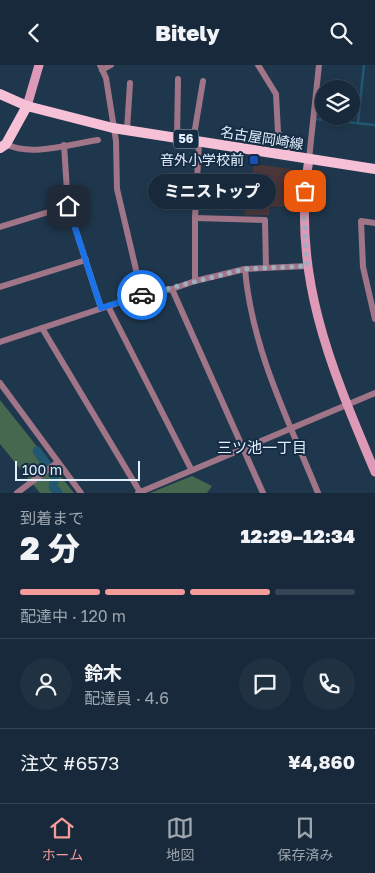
<!DOCTYPE html>
<html lang="ja">
<meta charset="utf-8">
<style>
body{margin:0;font-family:"Golos Text","Noto Sans JP",sans-serif;background:#203142;color:#f1f3f6;height:100vh;display:flex;flex-direction:column;font-size:19px;white-space:nowrap}
*{box-sizing:border-box;margin:0}
p{font-size:16px;color:#9ea6af}
.icon{flex:none;width:28px;height:28px;fill:none;stroke:currentColor;stroke-width:2;stroke-linecap:round;stroke-linejoin:round}
.map{position:relative;height:428px;overflow:hidden}
.drawer{display:flex;flex-direction:column;background:#17293a;flex:1}
.drawer>*{flex:none}
.tools{position:absolute;left:315px;top:15px;display:grid;gap:10px}
.tools a{display:grid;place-items:center;width:45px;height:45px;border-radius:50%;background:#17293a;box-shadow:0 2px 8px #0003,0 0 0 1px #364554;font-size:25px}
.scale{position:absolute;left:15px;bottom:12px;width:125px;box-sizing:border-box;padding-left:5px;border:2px solid #e1effe;border-top:0;font-size:14px;line-height:18px;white-space:nowrap;color:#e1effe;-webkit-text-stroke:4px #152c42;paint-order:stroke}
.pin{position:absolute;display:grid;place-items:center;width:42px;height:42px;color:#fff;margin:-21px;border-radius:10px;box-shadow:0 2px 8px #0006}
.courier{position:absolute;display:grid;place-items:center;width:50px;height:50px;margin:-25px;border:4px solid #1a73e8;border-radius:50%;background:#fff;color:#222;box-shadow:0 1px 6px #0007}
.bubble{position:absolute;height:35px;border-radius:18px;background:#17293a;box-shadow:0 2px 8px #0003,0 0 0 1px #364554;font-size:16px;font-weight:800;line-height:35px;text-align:center}
.head em{font-style:normal;font-weight:800}
.head div{display:flex;flex-direction:column-reverse}
.head{display:flex;align-items:center;justify-content:space-between;height:85px;padding:0 20px}
h1{font-size:32px;font-weight:800;line-height:38px}
.bar{display:grid;grid-template-columns:repeat(4,1fr);gap:8px 5px;align-content:center;height:60px;padding:0 20px}
.bar i{height:6px;border-radius:4px;background:#364554}
.bar .selected{background:#f59b9a}
.bar p{grid-column:span 4}
.line{display:flex;align-items:center;gap:12px;padding:0 20px;border-top:1px solid #364554}
.line div{flex:1}
.round{display:grid;place-items:center;flex:none;width:52px;height:52px;border-radius:26px;background:#203142}
header{display:flex;justify-content:space-between;align-items:center;height:65px;padding:0 20px;background:#17293a;font-size:22px;font-weight:800}
.dock{display:flex;justify-content:space-around;align-items:center;height:70px;border-top:1px solid #364554;background:#17293a;font-size:14px;color:#9ea6af}
.dock a{display:grid;justify-items:center;gap:2px}
.dock .selected{color:#f59b9a}
.map>svg:first-child{display:block}
.commercial{fill:#4b363a}
.green{fill:#46684f}
.lines{fill:none;stroke-linecap:round;stroke-linejoin:round}
.stream{stroke:#215770;stroke-width:2.5}
.canal{stroke:#215770;stroke-width:9}
.street{stroke:#a07587;stroke-width:6}
.secondary{stroke:#dd99b5;stroke-width:9}
.primary{stroke:#f6c1d6;stroke-width:10}
.done{stroke:#9dafc0;stroke-width:5;stroke-dasharray:0 9}
.route{stroke:#1a73e8;stroke-width:6}
.transit-dot{fill:#1a4fb4;stroke:#152c42;stroke-width:2}
.labels{text-anchor:middle;stroke-width:4;stroke-linejoin:round;paint-order:stroke}
.shield{fill:#152c42;stroke:#a4b4c6;stroke-width:1}
.shield-label{font-size:12px;font-weight:bold;fill:#e1effe}
.street-label{font-size:14px;fill:#e1effe;stroke:#152c42}
.poi-label{font-size:14px;fill:#e1effe;stroke:#152c42;text-anchor:end}
.neighbourhood-label{font-size:15px;fill:#e1effe;stroke:#152c42}
</style>
<header><svg class="icon" aria-label="back" viewBox="0 0 24 24"><path d="M15 5l-7 7 7 7"/></svg>Bitely<svg class="icon" aria-label="search" viewBox="0 0 24 24"><circle cx="10" cy="10" r="6"/><path d="M15 15l6 6"/></svg></header>
<div class="map">
<svg width="375" height="428" viewBox="0 0 375 428">
<rect width="100%" height="100%" fill="#1f374d"/>
<polygon class="commercial" points="254,99 291,104 299,114 295,141 269,142 269,150 244,150"/>
<g class="green">
<polygon points="0,335 74,428 40,428 0,379"/>
<polygon points="192,411 212,421 207,428 150,428"/>
</g>
<g class="lines">
<g class="stream">
<polyline points="316,54 375,60"/>
<polyline points="358,58 364,0"/>
</g>
<polyline class="canal" points="37,386 55,411 53,422 58,428"/>
<g class="street">
<polyline points="100,0 106,13 116,76 117,124 142,230"/>
<polyline points="258,0 276,29 278,67 291,92"/>
<polyline points="102,5 111,0"/>
<polyline points="127,65 130,18"/>
<polyline points="177,73 178,14"/>
<polyline points="193,76 203,16"/>
<path d="M6,79C30,92 71,79 98,75"/>
<polyline points="64,80 68,141 101,243"/>
<polyline points="309,94 319,0"/>
<polyline points="195,153 265,155 266,203"/>
<polyline points="375,158 361,156 363,202 375,254"/>
<polyline points="0,162 68,141"/>
<path d="M245,204C252,285 288,354 318,428"/>
<polyline points="195,216 195,153 199,77"/>
<polyline points="0,222 86,195"/>
<polyline points="172,224 263,428"/>
<polyline points="108,241 191,404"/>
<polyline points="42,263 140,427"/>
<polyline points="0,277 142,230 172,224 195,216 245,204 307,201"/>
<polyline points="0,318 81,428"/>
<polyline points="17,428 58,397"/>
<polyline points="138,428 375,328"/>
</g>
<g class="secondary">
<polyline points="27,41 39,0"/>
<path d="M309,94C290,208 332,305 375,407"/>
</g>
<g class="primary">
<polyline points="0,29 27,41 113,63 375,104"/>
<polyline points="0,83 6,79 27,41"/>
</g>
</g>
<g class="lines">
<polyline class="done" points="142,230 245,204 307,201 304,153 305,126"/>
<polyline class="route" points="68,141 101,243 142,230"/>
</g>
<rect class="transit-dot" x="249" y="90" width="10" height="10" rx="2.5"/>
<g class="labels">
<rect class="shield" x="173.5" y="64.5" width="25" height="19" rx="4"/>
<g class="shield-label">
<text x="186" y="78">56</text>
</g>
<g class="street-label">
<text transform="translate(262 73) rotate(9)" y="5">名古屋岡崎線</text>
</g>
<g class="poi-label">
<text x="244" y="100">音外小学校前</text>
</g>
<g class="neighbourhood-label">
<text x="262" y="388">三ツ池一丁目</text>
</g>
</g>
</svg>
<div class="tools">
<a><svg class="icon" aria-label="layers" viewBox="0 0 24 24"><path d="M12 4l9 5-9 5-9-5zM3 14l9 5 9-5"/></svg></a>
</div>
<div class="scale">100 m</div>
<div class="pin" style="left:305px;top:126px;background:#ea580c"><svg class="icon" aria-label="bag" viewBox="0 0 24 24"><path d="M5 8h14l-1 12H6zM9 8a3 3 0 0 1 6 0"/></svg></div>
<div class="pin" style="left:68px;top:141px;background:#1f2937"><svg class="icon" aria-label="home" viewBox="0 0 24 24"><path d="M3 11l9-7 9 7M6 9v11h12V9"/></svg></div>
<div class="courier" style="left:142px;top:230px"><svg class="icon" aria-label="car" viewBox="0 0 24 24"><path d="M5 17H2v-5l4-1 3-4h7l3 4 3 1v5h-3M9 17h6M6 11h13"/><circle cx="7" cy="17" r="2"/><circle cx="17" cy="17" r="2"/></svg></div>
<div class="bubble" style="left:148px;top:109px;width:128px">ミニストップ</div>
</div>
<section class="drawer">
<div class="head"><div><h1>2 分</h1><p>到着まで</p></div><em>12:29–12:34</em></div>
<div class="bar"><i class="selected"></i><i class="selected"></i><i class="selected"></i><i></i><p>配達中 · 120 m</p></div>
<div class="line" style="height:90px"><a class="round"><svg class="icon" aria-label="person" viewBox="0 0 24 24"><circle cx="12" cy="8" r="4"/><path d="M4 21q1-7 8-7t8 7"/></svg></a><div><b>鈴木</b><p>配達員 · 4.6</p></div><a class="round"><svg class="icon" aria-label="chat" viewBox="0 0 24 24"><path d="M4 5h16v11H9l-5 4z"/></svg></a><a class="round"><svg class="icon" aria-label="phone" viewBox="0 0 24 24"><path d="M5 4h4l2 5-3 2q2 4 5 5l2-3 5 2v4C11 20 4 13 5 4z"/></svg></a></div>
<div class="line" style="height:65px"><div>注文 #6573</div><b>¥4,860</b></div>
</section>
<nav class="dock">
<a class="selected"><svg class="icon" aria-label="home" viewBox="0 0 24 24"><path d="M3 11l9-7 9 7M6 9v11h12V9"/></svg>ホーム</a>
<a><svg class="icon" aria-label="map" viewBox="0 0 24 24"><path d="M3 6l6-2 6 2 6-2v14l-6 2-6-2-6 2zM9 4v14M15 6v14"/></svg>地図</a>
<a><svg class="icon" aria-label="saved" viewBox="0 0 24 24"><path d="M7 4h10v16l-5-4-5 4z"/></svg>保存済み</a>
</nav>
